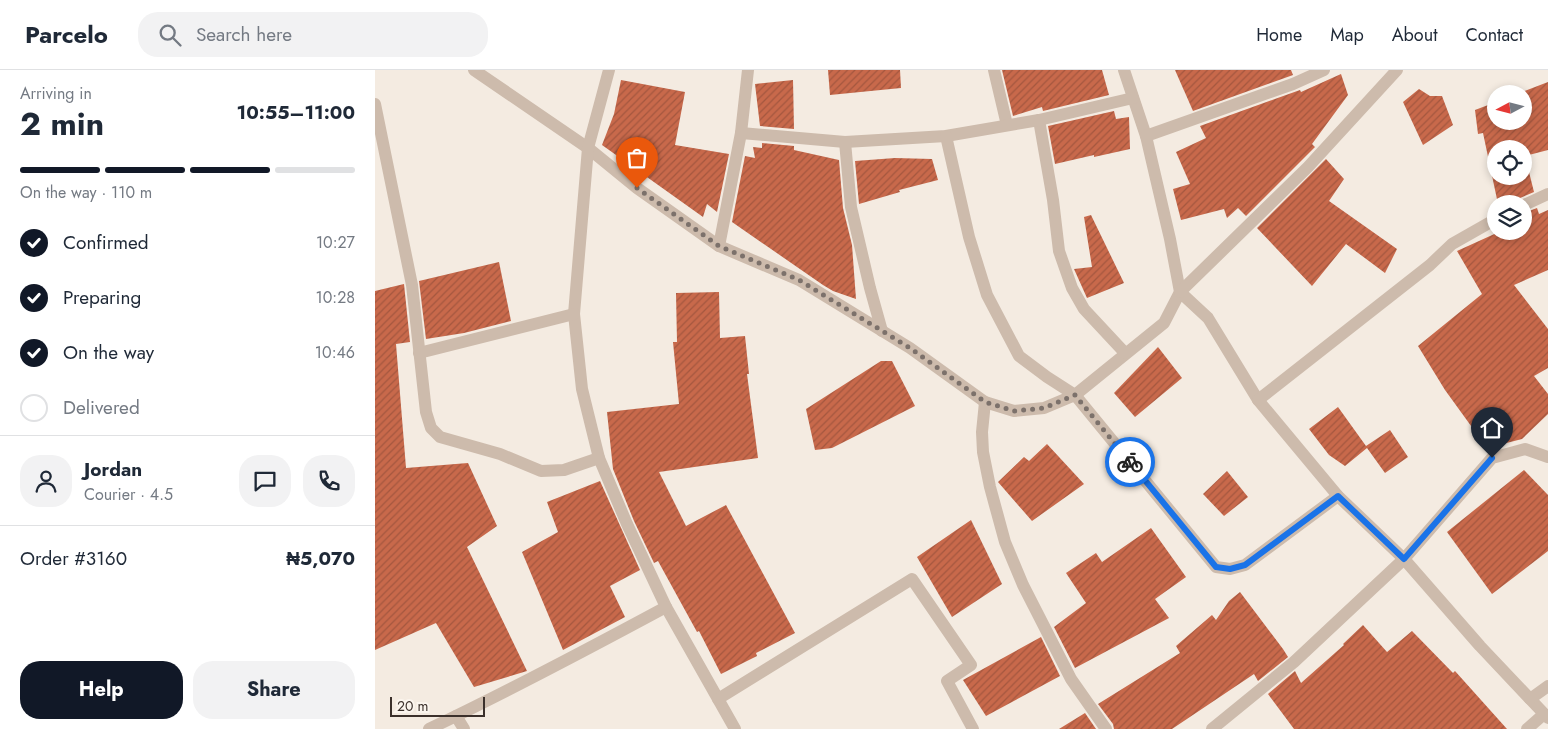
<!DOCTYPE html>
<meta charset="utf-8">
<style>
body{margin:0;font-family:Jost,sans-serif;background:#f2f2f3;color:#1f2937;height:100vh;display:flex;flex-direction:column;font-size:19px;white-space:nowrap}
*{box-sizing:border-box;margin:0}
p{font-size:16px;color:#747a83}
.icon{flex:none;width:28px;height:28px;fill:none;stroke:currentColor;stroke-width:2;stroke-linecap:round;stroke-linejoin:round}
.map{position:relative;flex:1;overflow:hidden}
.drawer{display:flex;flex-direction:column;background:#fff;width:375px}
.drawer>*{flex:none}
.needle{width:32px;rotate:263deg}
.fabs{position:absolute;left:1112px;top:15px;display:grid;gap:10px}
.fabs a{display:grid;place-items:center;width:45px;height:45px;border-radius:50%;background:#fff;box-shadow:0 2px 8px #0003;font-size:25px}
.scale{position:absolute;left:15px;bottom:12px;width:95px;box-sizing:border-box;padding-left:5px;border:2px solid #3b302b;border-top:0;font-size:14px;line-height:18px;white-space:nowrap;color:#3b302b;-webkit-text-stroke:4px #fbf5ee;paint-order:stroke}
.pin{position:absolute;display:grid;place-items:center;width:42px;height:42px;color:#fff;margin:-51px -21px;border-radius:50% 50% 50% 0;rotate:-45deg;box-shadow:0 0 5px #0007}
.pin .icon{rotate:45deg}
.courier{position:absolute;display:grid;place-items:center;width:50px;height:50px;margin:-25px;border:4px solid #1a73e8;border-radius:50%;background:#fff;color:#222;box-shadow:0 1px 6px #0007}
.overview em{font-style:normal;font-weight:700}
.overview div{display:flex;flex-direction:column-reverse}
.overview{display:flex;align-items:center;justify-content:space-between;height:85px;padding:0 20px}
h1{font-size:32px;font-weight:700;line-height:38px}
.bar{display:grid;grid-template-columns:repeat(4,1fr);gap:8px 5px;align-content:center;height:60px;padding:0 20px}
.bar i{height:6px;border-radius:4px;background:#e0e1e3}
.bar .on{background:#111827}
.bar p{grid-column:span 4}
.line{display:flex;align-items:center;gap:12px;padding:0 20px;border-top:1px solid #e0e1e3}
.line div{flex:1}
.round{display:grid;place-items:center;flex:none;width:52px;height:52px;border-radius:20px;background:#f2f2f3}
ol{padding:0 20px;list-style:none}
li{display:flex;align-items:center;gap:15px;height:55px}
li p{margin-inline-start:auto}
li .icon{padding:5px;border-radius:50%;background:#111827;color:#fff;stroke-width:4}
li:last-child{color:#747a83}
li i{width:28px;height:28px;border:2px solid #e0e1e3;border-radius:50%}
.button{display:flex;gap:10px;margin-top:auto;padding:10px 20px}
.button a{flex:1;height:58px;border-radius:20px;background:#111827;color:#fff;font-size:20px;font-weight:700;line-height:58px;text-align:center}
.button a+a{background:#f2f2f3;color:#1f2937}
header{display:flex;align-items:center;gap:30px;box-sizing:border-box;height:70px;padding:0 25px;background:#fff;border-bottom:1px solid #e0e1e3}
header strong{font-size:24px}
nav{display:flex;gap:28px;margin-inline-start:auto;font-size:18px}
.search{width:350px;height:45px;background:#f2f2f3;display:flex;align-items:center;gap:12px;box-sizing:border-box;padding:0 18px;border-radius:20px;color:#747a83;font-size:19px}
main{display:flex;flex:1;min-height:0}
.map>svg:first-child{display:block}
.building{fill:url(#building-hatch);fill-rule:evenodd}
.lines{fill:none;stroke-linecap:round;stroke-linejoin:round}
.minor{stroke:#cdbbac;stroke-width:12}
.done{stroke:#7c716b;stroke-width:5;stroke-dasharray:0 9}
.route{stroke:#1a73e8;stroke-width:6}
</style>
<header>
<strong>Parcelo</strong>
<div class="search"><svg class="icon" aria-label="search" viewBox="0 0 24 24"><circle cx="10" cy="10" r="6"/><path d="M15 15l6 6"/></svg>Search here</div>
<nav><a>Home</a><a>Map</a><a>About</a><a>Contact</a></nav>
</header>
<main>
<section class="drawer">
<div class="overview"><div><h1>2 min</h1><p>Arriving in</p></div><em>10:55–11:00</em></div>
<div class="bar"><i class="on"></i><i class="on"></i><i class="on"></i><i></i><p>On the way · 110 m</p></div>
<ol>
<li><svg class="icon" aria-label="check" viewBox="0 0 24 24"><path d="M5 12l5 5 9-10"/></svg>Confirmed<p>10:27</p></li>
<li><svg class="icon" aria-label="check" viewBox="0 0 24 24"><path d="M5 12l5 5 9-10"/></svg>Preparing<p>10:28</p></li>
<li><svg class="icon" aria-label="check" viewBox="0 0 24 24"><path d="M5 12l5 5 9-10"/></svg>On the way<p>10:46</p></li>
<li><i></i>Delivered</li>
</ol>
<div class="line" style="height:90px"><a class="round"><svg class="icon" aria-label="person" viewBox="0 0 24 24"><circle cx="12" cy="8" r="4"/><path d="M4 21q1-7 8-7t8 7"/></svg></a><div><b>Jordan</b><p>Courier · 4.5</p></div><a class="round"><svg class="icon" aria-label="chat" viewBox="0 0 24 24"><path d="M4 5h16v11H9l-5 4z"/></svg></a><a class="round"><svg class="icon" aria-label="phone" viewBox="0 0 24 24"><path d="M5 4h4l2 5-3 2q2 4 5 5l2-3 5 2v4C11 20 4 13 5 4z"/></svg></a></div>
<div class="line" style="height:65px"><div>Order #3160</div><b>₦5,070</b></div>
<div class="button"><a>Help</a><a>Share</a></div>
</section>
<div class="map">
<svg width="1173" height="659" viewBox="0 0 1173 659">
<defs>
<pattern id="building-hatch" width="6" height="6" patternUnits="userSpaceOnUse" patternTransform="scale(1.25)"><rect width="6" height="6" fill="#c8694b"/><path d="M-1 1l2-2M0 6l6-6M5 7l2-2" fill="none" stroke="#a4573f"/></pattern>
</defs>
<rect width="100%" height="100%" fill="#f4ebe1"/>
<g class="building">
<polygon points="453,0 525,0 526,18 455,25"/>
<polygon points="627,0 727,0 734,25 668,41 667,37 638,46"/>
<polygon points="800,0 916,0 918,5 818,41"/>
<polygon points="966,4 973,25 937,74 940,77 871,146 863,138 852,148 849,139 806,150 798,119 815,114 801,82 831,68 825,56 925,20 926,22"/>
<polygon points="246,10 310,22 300,75 354,84 342,142 332,134 328,147 227,75 239,44"/>
<polygon points="418,10 419,59 385,56 380,14"/>
<path d="M1173,12V80L1150,86L1159,122L1145,128L1141,134H1123L1108,63L1103,64L1100,40L1121,32V51H1149V24H1142ZM1121,79H1149V106H1121Z"/>
<polygon points="1044,19 1055,26 1067,26 1078,55 1048,75 1028,32"/>
<polygon points="739,41 741,49 754,47 755,79 719,87 719,85 680,94 673,56"/>
<polygon points="387,73 419,76 419,80 464,90 468,138 477,175 481,229 458,221 448,215 357,152 370,86 380,88 378,77 387,78"/>
<polygon points="520,88 557,89 563,110 524,120 525,122 484,134 480,91"/>
<polygon points="951,89 969,109 954,131 1022,179 1010,203 971,174 937,216 882,158"/>
<polygon points="1162,138 1164,144 1173,140 1173,200 1139,215 1173,259 1173,298 1159,306 1173,324 1173,344 1147,369 1112,378 1070,320 1043,276 1107,224 1082,181 1126,161 1149,161 1149,143"/>
<polygon points="716,145 749,213 712,228 699,199 717,197 709,147"/>
<polygon points="124,192 136,251 89,263 51,269 44,211"/>
<polygon points="29,214 35,272 21,274 31,398 93,393 122,456 92,477 152,601 99,617 61,553 0,580 0,221"/>
<polygon points="344,222 345,268 370,266 374,304 372,304 383,388 284,402 311,456 351,435 420,563 381,583 382,586 346,604 324,561 322,562 283,491 279,493 259,451 238,399 232,342 304,334 298,272 302,272 301,223"/>
<polygon points="783,277 807,308 760,347 739,323"/>
<polygon points="506,291 517,291 540,336 457,378 440,380 431,339"/>
<polygon points="963,337 991,376 1015,360 1033,387 1010,403 992,378 970,396 954,385 934,359"/>
<polygon points="672,374 709,414 657,451 623,412 649,387 654,391"/>
<polygon points="1149,400 1173,425 1173,481 1117,524 1072,462"/>
<polygon points="852,401 873,427 849,446 828,424"/>
<polygon points="225,411 265,500 235,516 250,547 188,580 147,482 183,462 172,432"/>
<polygon points="596,450 627,514 577,547 542,487"/>
<polygon points="776,458 811,507 780,529 794,548 700,598 679,557 711,533 691,503 721,483 727,492"/>
<polygon points="865,522 908,579 913,587 883,611 879,604 797,659 739,659 738,654 723,634 805,583 801,576 837,545 841,550 854,531"/>
<polygon points="988,555 1012,582 1037,561 1078,603 1080,601 1132,659 919,659 893,624 920,601 926,613 969,575 968,574"/>
<polygon points="666,567 685,606 611,646 588,610"/>
<polygon points="710,643 721,659 684,659"/>
</g>
<g class="lines">
<g class="minor">
<polyline points="99,0 213,78 262,118 344,176 424,210 535,278 610,332 639,341 669,338 700,325 789,253 805,222 833,248 883,330 963,426 1029,489 1105,576 1173,648"/>
<polyline points="234,0 213,78 199,244 207,319 224,388 252,454 291,537 360,659"/>
<polyline points="619,0 632,55"/>
<polyline points="749,0 771,66 795,169 805,222"/>
<polyline points="0,34 37,215 51,342 56,358 65,367 125,384 166,401 189,400 224,388"/>
<polyline points="664,50 678,130 684,181 697,218 709,239 750,283"/>
<polyline points="366,63 470,72 571,66 664,50 758,28"/>
<polyline points="571,66 594,167 612,225 644,286 672,307 700,325 841,497 855,499 870,495 963,426"/>
<polyline points="771,66 918,14 949,0"/>
<polyline points="470,72 476,137 495,218 507,261"/>
<polyline points="1149,135 1173,124"/>
<polyline points="344,176 366,63 373,0"/>
<polyline points="805,222 933,97 1022,0"/>
<polyline points="44,283 199,244"/>
<polyline points="883,330 1055,195 1077,174 1121,149"/>
<polyline points="610,332 607,362 608,382 615,417 630,472 648,515 696,609 731,659"/>
<polyline points="343,629 537,509 596,595 572,611 598,659"/>
<polyline points="1155,629 1173,616"/>
<polyline points="81,646 89,659"/>
<path d="M54,659C134,621 213,579 291,537"/>
<polyline points="837,659 919,592 1029,489 1117,388 1150,379 1173,387"/>
<polyline points="1152,659 1169,644"/>
</g>
</g>
<g class="lines">
<polyline class="done" points="262,118 344,176 424,210 535,278 610,332 639,341 669,338 700,325 755,392"/>
<polyline class="route" points="755,392 841,497 855,499 870,495 963,426 1029,489 1117,388"/>
</g>
</svg>
<div class="fabs">
<a><svg class="needle" viewBox="-14 -14 28 28"><path d="M0-13l5 13h-10z" fill="#e53935"/><path d="M0 13l5-13h-10z" fill="#747a83"/></svg></a>
<a><svg class="icon" aria-label="locate" viewBox="0 0 24 24"><circle cx="12" cy="12" r="6"/><path d="M12 2v4M12 18v4M2 12h4M18 12h4"/></svg></a>
<a><svg class="icon" aria-label="layers" viewBox="0 0 24 24"><path d="M12 4l9 5-9 5-9-5zM3 14l9 5 9-5"/></svg></a>
</div>
<div class="scale">20 m</div>
<div class="pin" style="left:262px;top:118px;background:#ea580c"><svg class="icon" aria-label="bag" viewBox="0 0 24 24"><path d="M5 8h14l-1 12H6zM9 8a3 3 0 0 1 6 0"/></svg></div>
<div class="pin" style="left:1117px;top:388px;background:#1f2937"><svg class="icon" aria-label="home" viewBox="0 0 24 24"><path d="M3 11l9-7 9 7M6 9v11h12V9"/></svg></div>
<div class="courier" style="left:755px;top:392px"><svg class="icon" aria-label="bike" viewBox="0 0 24 24"><circle cx="6" cy="16" r="4"/><circle cx="18" cy="16" r="4"/><path d="M6 16l4-8h5l3 8M10 8l3 8H6M13 5h3"/></svg></div>
</div>
</main>
